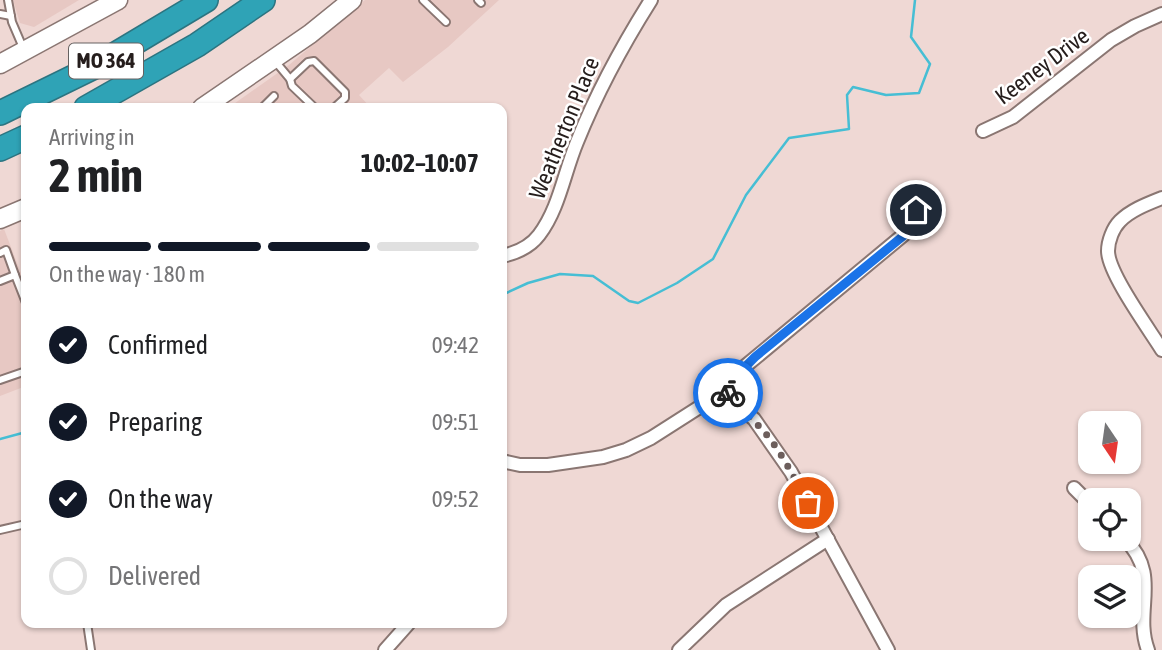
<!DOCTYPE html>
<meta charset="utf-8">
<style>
body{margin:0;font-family:"Asap Condensed",sans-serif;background:#f6f6f6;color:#202124;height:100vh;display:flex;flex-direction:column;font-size:26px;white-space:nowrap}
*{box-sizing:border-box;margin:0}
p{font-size:23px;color:#757577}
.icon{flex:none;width:38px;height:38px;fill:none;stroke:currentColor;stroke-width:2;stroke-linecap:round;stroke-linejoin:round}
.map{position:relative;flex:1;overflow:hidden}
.drawer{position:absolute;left:21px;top:103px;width:486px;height:525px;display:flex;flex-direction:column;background:#fff;border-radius:14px;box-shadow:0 2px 5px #0004}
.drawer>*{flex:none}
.needle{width:46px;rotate:167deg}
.controls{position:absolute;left:1078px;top:411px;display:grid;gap:14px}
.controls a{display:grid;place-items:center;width:63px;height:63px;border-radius:14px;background:#fff;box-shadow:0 2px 5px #0004;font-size:35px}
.pin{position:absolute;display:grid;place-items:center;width:60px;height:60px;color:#fff;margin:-30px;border:4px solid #fff;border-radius:50%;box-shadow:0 2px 7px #0007}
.courier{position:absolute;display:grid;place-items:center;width:70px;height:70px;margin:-35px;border:5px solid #1a73e8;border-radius:50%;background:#fff;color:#222;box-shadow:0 2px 9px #0007}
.headline em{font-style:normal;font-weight:700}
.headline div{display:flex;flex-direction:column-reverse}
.headline{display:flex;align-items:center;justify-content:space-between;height:119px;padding:0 28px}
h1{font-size:46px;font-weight:700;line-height:52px}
.bar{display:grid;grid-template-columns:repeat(4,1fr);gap:10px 7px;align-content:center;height:84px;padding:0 28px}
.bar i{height:9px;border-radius:5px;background:#e0e0e0}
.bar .on{background:#111827}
.bar p{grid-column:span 4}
ol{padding:0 28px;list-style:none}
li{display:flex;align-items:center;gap:21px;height:77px}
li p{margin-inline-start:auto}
li .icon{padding:7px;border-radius:50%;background:#111827;color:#fff;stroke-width:4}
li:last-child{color:#757577}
li i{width:38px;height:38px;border:4px solid #e0e0e0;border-radius:50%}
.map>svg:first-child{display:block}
.built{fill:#e7c8c3}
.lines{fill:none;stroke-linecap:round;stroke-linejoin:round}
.stream{stroke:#46bed4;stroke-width:2.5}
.lane-casing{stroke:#8a7672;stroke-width:10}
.street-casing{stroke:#8a7672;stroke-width:16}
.secondary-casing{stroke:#8a7672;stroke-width:21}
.highway-casing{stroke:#2c7480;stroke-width:26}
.lane{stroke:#fff;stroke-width:6}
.street{stroke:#fff;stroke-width:12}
.secondary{stroke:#fff;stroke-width:18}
.highway{stroke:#2fa3b6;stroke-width:23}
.done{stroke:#6c5e5c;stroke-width:7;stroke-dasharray:0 12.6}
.route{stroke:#1a73e8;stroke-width:9}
.labels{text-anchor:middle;stroke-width:5;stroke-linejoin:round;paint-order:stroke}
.shield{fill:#fff;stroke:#666160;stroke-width:2}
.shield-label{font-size:21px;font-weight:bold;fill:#251d1c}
.street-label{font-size:23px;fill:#251d1c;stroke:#fff}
</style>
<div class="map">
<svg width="1162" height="650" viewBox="0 0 1162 650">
<rect width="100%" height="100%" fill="#efd8d4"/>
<g class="built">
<polygon points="13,0 79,0 34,27 20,23"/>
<polygon points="365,0 499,0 448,47 403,82 389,68 359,95 371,108 228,108 289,65"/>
<polygon points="4,229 26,286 26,386 0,396 0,231"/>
</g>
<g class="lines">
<g class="stream">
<polyline points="502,295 528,283 560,274 593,276 629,301 638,303 677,283 713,259 746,195 789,138 849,129 847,95 853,87 886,95 919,93 930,64 911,37 915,0"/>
<polyline points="0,439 26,432"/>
</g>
<defs>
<g id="lane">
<polyline points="8,0 12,22 24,50"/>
<polyline points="423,0 446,22"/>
<polyline points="478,0 481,3"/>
<polyline points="0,14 11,16"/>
<polyline points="275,61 290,79 292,86 315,108"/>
<polyline points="290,79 308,62 314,61 345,92 345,98 334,108"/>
<polyline points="262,108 274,96"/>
<polyline points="0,253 6,250 15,275"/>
<polyline points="0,281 15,275 26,303"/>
<polyline points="0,380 26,371"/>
<polyline points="0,530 26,524"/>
<polyline points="87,623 91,650"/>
</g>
<g id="street">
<polyline points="983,131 1013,117 1111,40 1135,26 1162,14"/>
<path d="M1162,198C1147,204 1131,210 1120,221C1113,228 1108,241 1108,251C1108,273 1149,329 1162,350"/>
<path d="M502,256C516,253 530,247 539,235C559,209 564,173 577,142C597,92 622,46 651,0"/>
<polyline points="725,402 732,382 743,368 913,227 916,210"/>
<polyline points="502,461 520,465 548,465 603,457 626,450 651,438 698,408 725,402 742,409 754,419 791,472 888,650"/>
<polyline points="1074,488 1090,504"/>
<path d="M1125,539C1162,576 1133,610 1148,650"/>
<polyline points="385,650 409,623"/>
<polyline points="679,650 726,605 828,539"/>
</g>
<g id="secondary">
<polyline points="0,64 118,0"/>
<polyline points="202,108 310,34 352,0"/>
<polyline points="0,219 26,208"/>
</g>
<g id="highway">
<polyline points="86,108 197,45 263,0"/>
<polyline points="0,113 94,67 206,0"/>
<polyline points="0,149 26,137"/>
</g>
</defs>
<use href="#lane" class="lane-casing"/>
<use href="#street" class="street-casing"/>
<use href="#secondary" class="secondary-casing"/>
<use href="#highway" class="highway-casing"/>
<use href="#lane" class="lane"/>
<use href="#street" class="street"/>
<use href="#secondary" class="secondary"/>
<use href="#highway" class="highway"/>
</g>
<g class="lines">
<path class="done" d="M728,393L725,402C767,420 787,465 808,503"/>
<polyline class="route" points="728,393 737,375 755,357 913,228 916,210"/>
</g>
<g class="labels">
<rect class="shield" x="69" y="43.5" width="74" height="35" rx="5"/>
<g class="shield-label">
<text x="106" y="68">MO 364</text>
</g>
<g class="street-label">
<text transform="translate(1042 66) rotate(-37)" y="8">Keeney Drive</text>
<text transform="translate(564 128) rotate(-68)" y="8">Weatherton Place</text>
</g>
</g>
</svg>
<div class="controls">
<a><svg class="needle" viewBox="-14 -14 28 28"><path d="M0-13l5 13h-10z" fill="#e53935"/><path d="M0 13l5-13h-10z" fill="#757577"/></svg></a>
<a><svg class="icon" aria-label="locate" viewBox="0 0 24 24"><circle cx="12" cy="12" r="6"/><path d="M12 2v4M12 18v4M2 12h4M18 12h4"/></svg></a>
<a><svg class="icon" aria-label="layers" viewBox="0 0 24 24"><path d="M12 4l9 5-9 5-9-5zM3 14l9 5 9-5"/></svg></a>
</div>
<div class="pin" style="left:808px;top:503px;background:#ea580c"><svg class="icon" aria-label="bag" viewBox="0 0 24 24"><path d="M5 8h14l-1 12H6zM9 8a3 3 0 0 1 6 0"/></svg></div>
<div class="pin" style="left:916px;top:210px;background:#1f2937"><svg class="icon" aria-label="home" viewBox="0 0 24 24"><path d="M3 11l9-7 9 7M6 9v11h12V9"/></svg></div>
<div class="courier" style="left:728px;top:393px"><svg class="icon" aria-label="bike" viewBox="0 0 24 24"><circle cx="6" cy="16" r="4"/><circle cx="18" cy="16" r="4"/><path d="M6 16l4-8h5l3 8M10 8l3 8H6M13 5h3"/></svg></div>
<section class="drawer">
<div class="headline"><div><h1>2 min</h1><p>Arriving in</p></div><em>10:02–10:07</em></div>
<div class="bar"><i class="on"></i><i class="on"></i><i class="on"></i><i></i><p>On the way · 180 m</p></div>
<ol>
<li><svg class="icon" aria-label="check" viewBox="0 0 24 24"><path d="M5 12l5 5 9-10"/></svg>Confirmed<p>09:42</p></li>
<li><svg class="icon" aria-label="check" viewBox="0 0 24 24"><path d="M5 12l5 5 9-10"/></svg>Preparing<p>09:51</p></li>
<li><svg class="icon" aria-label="check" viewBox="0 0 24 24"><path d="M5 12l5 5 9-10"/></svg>On the way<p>09:52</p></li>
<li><i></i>Delivered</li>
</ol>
</section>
</div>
